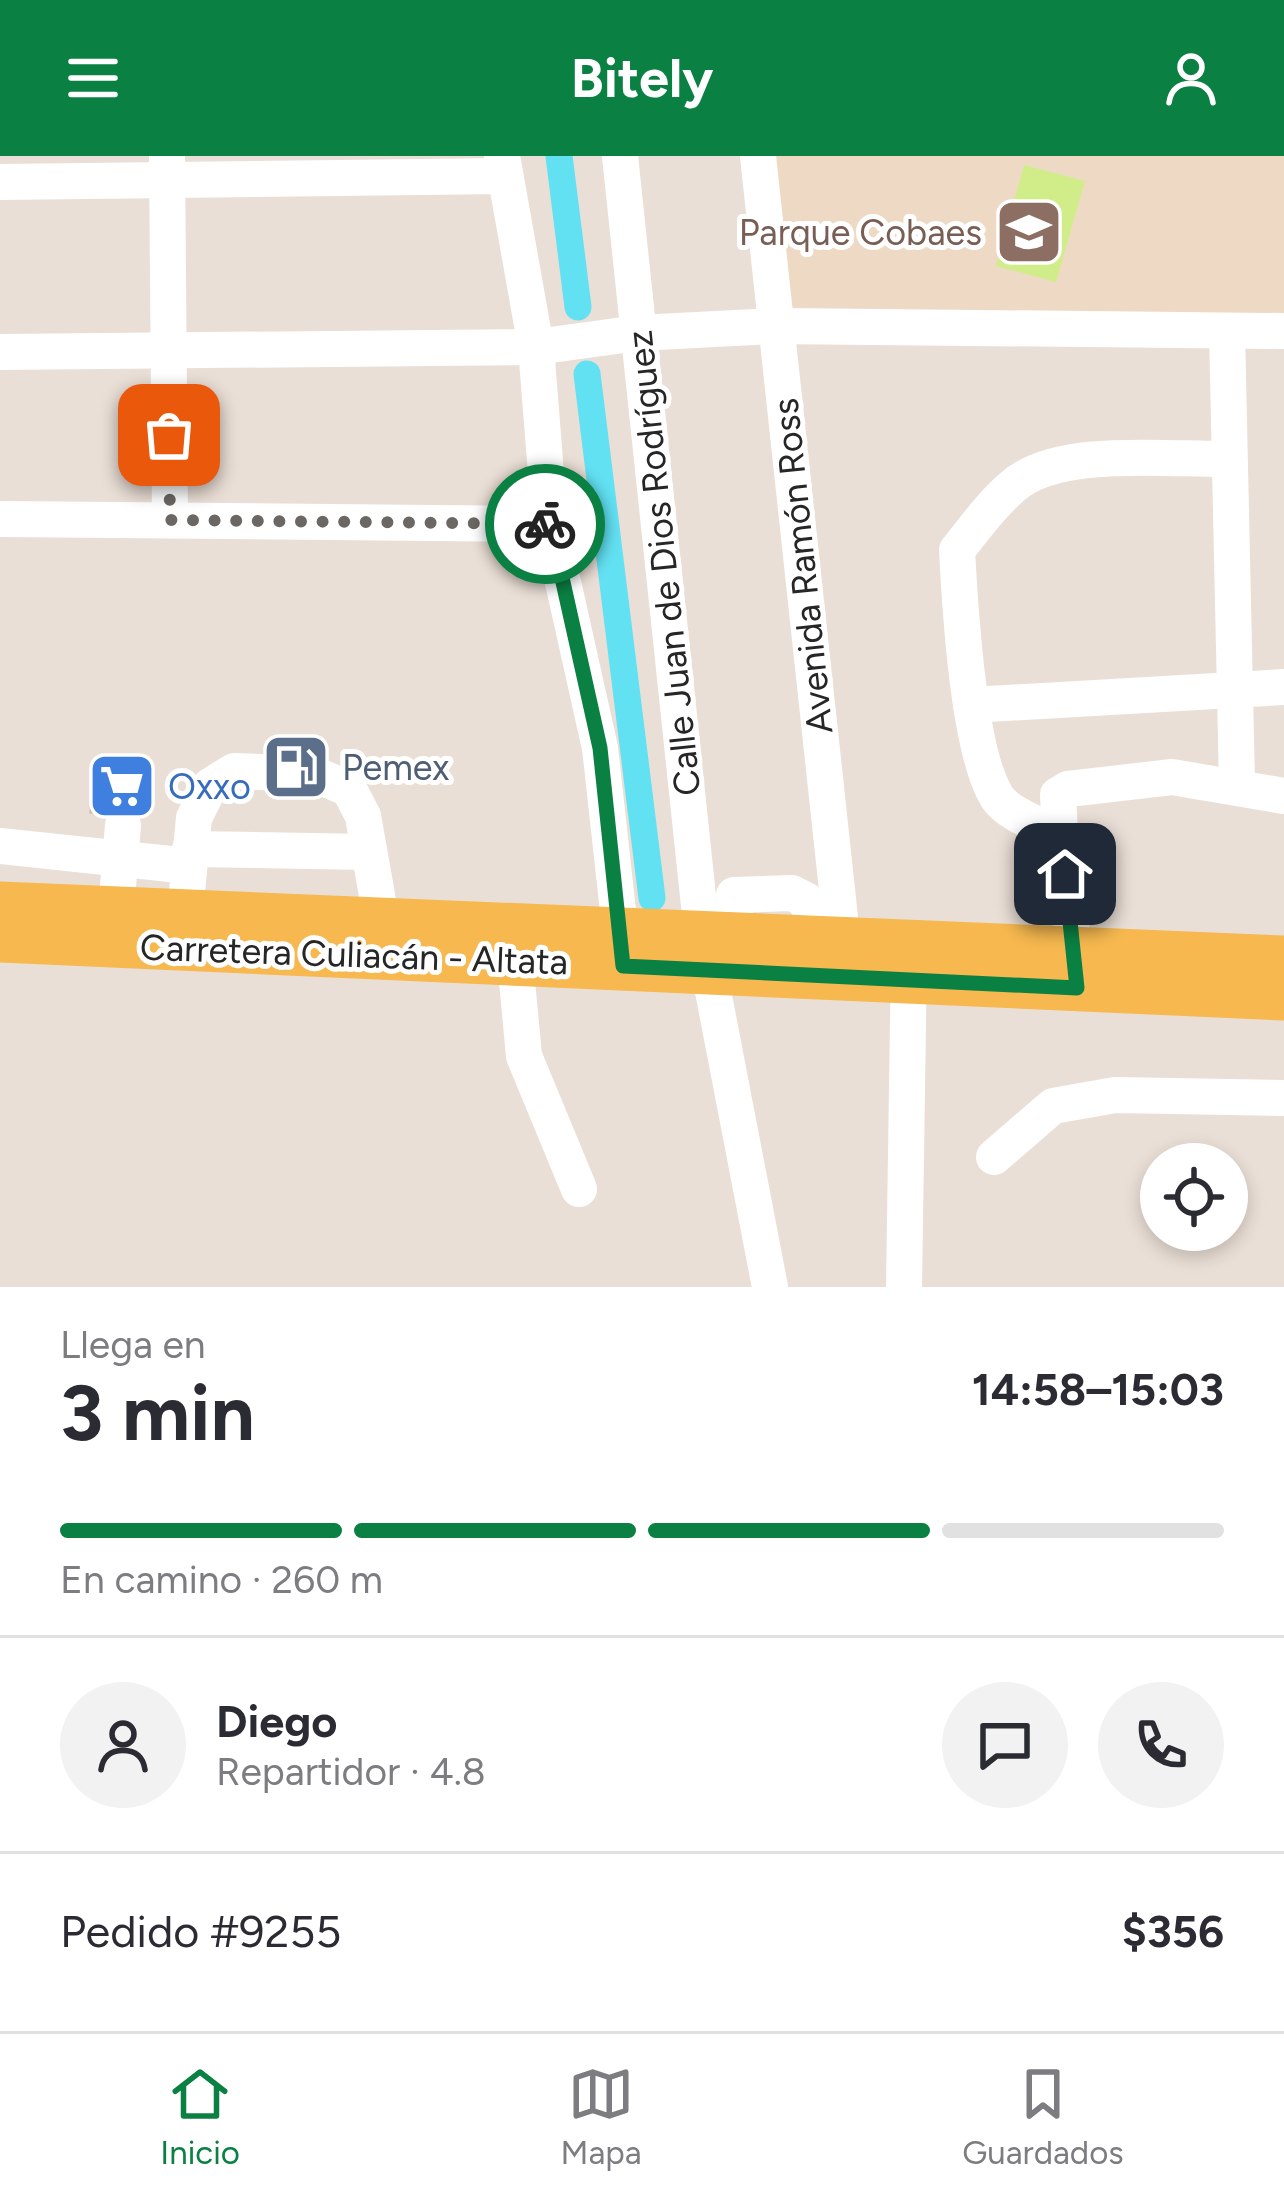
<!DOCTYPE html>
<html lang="es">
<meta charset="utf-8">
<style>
body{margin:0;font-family:Figtree,sans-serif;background:#f2f2f3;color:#2b2b33;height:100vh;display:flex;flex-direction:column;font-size:45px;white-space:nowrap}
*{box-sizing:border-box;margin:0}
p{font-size:39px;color:#7c7c81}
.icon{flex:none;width:66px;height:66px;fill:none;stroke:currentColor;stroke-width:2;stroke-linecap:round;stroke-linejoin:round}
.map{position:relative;height:1131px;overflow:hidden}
.side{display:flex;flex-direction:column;background:#fff;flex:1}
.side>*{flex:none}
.fabs{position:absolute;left:1140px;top:987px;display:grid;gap:24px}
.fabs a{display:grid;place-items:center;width:108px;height:108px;border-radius:50%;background:#fff;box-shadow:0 6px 18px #0003;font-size:60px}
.pin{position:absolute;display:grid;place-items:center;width:102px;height:102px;color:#fff;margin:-51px;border-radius:24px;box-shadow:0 6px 18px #0006}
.courier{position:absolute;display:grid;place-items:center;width:120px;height:120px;margin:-60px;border:9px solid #0b8043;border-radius:50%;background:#fff;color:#222;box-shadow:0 3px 15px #0007}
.head em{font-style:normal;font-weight:700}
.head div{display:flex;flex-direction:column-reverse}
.head{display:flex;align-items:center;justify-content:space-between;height:204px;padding:0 60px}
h1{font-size:78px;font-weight:700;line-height:90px}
.bar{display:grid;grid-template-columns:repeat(4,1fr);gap:18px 12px;align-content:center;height:144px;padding:0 60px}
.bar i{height:15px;border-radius:9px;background:#e1e1e2}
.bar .current{background:#0b8043}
.bar p{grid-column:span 4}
.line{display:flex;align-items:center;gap:30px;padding:0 60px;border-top:3px solid #e1e1e2}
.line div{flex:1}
.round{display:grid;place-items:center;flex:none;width:126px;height:126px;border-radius:63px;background:#f2f2f3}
header{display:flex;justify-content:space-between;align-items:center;height:156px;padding:0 60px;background:#0b8043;color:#fff;font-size:54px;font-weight:700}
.dock{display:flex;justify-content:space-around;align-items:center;height:168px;border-top:3px solid #e1e1e2;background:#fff;font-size:33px;color:#7c7c81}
.dock a{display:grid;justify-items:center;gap:6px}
.dock .current{color:#0b8043}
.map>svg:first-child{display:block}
.education{fill:#eedac4}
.pitch{fill:#d0ed8a}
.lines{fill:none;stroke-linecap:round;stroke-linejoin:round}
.canal{stroke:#62e1f3;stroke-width:27}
.building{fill:#c1b9b4;stroke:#c5bbb1;stroke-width:3}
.minor{stroke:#fff;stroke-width:36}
.major{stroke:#f6b84f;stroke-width:45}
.done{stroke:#6b6764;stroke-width:12;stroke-dasharray:0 21.6}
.route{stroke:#0b8043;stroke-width:15}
.labels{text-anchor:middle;stroke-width:10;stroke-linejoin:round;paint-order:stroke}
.education-label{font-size:36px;fill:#785e54;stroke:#fff;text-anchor:end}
.street-label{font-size:36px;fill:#262626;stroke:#fff}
.service-label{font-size:36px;fill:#4e5e75;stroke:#fff;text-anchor:start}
.shop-label{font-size:36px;fill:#366cbe;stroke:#fff;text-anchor:start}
</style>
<header><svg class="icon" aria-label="menu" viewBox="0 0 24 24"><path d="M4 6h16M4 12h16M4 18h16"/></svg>Bitely<svg class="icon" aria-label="person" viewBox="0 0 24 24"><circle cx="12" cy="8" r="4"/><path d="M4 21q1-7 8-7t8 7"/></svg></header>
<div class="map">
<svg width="1284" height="1131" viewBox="0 0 1284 1131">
<rect width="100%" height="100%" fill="#eadfd6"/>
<polygon class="education" points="767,0 1284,0 1284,158 779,151"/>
<polygon class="pitch" points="1024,9 1085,25 1056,126 996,110"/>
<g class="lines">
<g class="canal">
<polyline points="559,0 578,151"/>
<polyline points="587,218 652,742"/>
</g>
</g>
<polygon class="building" points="94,610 153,614 151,646 125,660 91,656"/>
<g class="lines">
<g class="minor">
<polyline points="167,0 170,364"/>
<polyline points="502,0 536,191 550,368 600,592 623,800"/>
<polyline points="620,0 702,778 770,1131"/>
<polyline points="758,0 845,808"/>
<polyline points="0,26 505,20"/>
<polyline points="1227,175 1237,628"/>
<polyline points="0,196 536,191 638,177 775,170 1284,175"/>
<polyline points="0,363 550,368"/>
<polyline points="971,549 1284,531"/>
<polyline points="1060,679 1058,639 1068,633 1172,621 1284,640"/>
<polyline points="0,690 189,710"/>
<polyline points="190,693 368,696"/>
<polyline points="116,754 123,669"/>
<polyline points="185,757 194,662 210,630 234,615 314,618 349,633 363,660 386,790"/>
<polyline points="736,779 734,739 792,737 806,744 819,782"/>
<polyline points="513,782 524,900 579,1033"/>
<path d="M1077,816L1060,679C1043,670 1007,658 997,641C968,595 960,451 957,394C974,373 991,349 1012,331C1056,290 1170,304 1229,303"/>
<polyline points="994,1001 1053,950 1115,939 1284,942"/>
<polyline points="904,1131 909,799"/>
</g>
<g class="major">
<polyline points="0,748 1284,802"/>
<polyline points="0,784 1284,842"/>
</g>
</g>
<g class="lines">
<polyline class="done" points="169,279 170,364 545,368"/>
<polyline class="route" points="545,368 550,368 600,592 623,810 1077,832 1065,718"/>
</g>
<defs>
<symbol id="school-square" viewBox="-11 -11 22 22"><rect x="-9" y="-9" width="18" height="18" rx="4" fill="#8d6e63" stroke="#fff"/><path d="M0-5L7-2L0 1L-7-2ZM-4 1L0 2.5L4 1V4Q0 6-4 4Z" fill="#fff"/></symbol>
<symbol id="fuel-square" viewBox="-11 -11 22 22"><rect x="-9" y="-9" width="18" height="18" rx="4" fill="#5c6f8a" stroke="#fff"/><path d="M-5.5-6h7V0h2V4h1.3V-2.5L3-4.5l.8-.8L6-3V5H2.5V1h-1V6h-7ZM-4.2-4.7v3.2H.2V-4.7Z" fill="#fff"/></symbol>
<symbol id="supermarket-square" viewBox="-11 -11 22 22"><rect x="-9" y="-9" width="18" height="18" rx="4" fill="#3f7fe0" stroke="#fff"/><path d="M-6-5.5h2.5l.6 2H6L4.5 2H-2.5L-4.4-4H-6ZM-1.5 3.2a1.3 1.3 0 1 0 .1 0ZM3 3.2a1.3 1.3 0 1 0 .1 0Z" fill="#fff"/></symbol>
</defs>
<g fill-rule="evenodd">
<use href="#school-square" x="991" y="38" width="76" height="76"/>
<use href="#fuel-square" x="258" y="573" width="76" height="76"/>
<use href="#supermarket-square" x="84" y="592" width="76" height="76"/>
</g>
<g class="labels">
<g class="education-label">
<text x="982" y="89">Parque Cobaes</text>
</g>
<g class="street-label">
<text transform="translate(663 407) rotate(-96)" y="13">Calle Juan de Dios Rodríguez</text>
<text transform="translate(802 410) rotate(-96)" y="13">Avenida Ramón Ross</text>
<text transform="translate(354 798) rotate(2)" y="13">Carretera Culiacán - Altata</text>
</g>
<g class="service-label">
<text x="342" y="624">Pemex</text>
</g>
<g class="shop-label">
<text x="168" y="643">Oxxo</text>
</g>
</g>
</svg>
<div class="fabs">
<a><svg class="icon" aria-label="locate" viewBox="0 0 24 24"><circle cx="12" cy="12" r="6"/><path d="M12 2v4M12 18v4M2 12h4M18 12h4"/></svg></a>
</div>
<div class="pin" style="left:169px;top:279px;background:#ea580c"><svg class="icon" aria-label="bag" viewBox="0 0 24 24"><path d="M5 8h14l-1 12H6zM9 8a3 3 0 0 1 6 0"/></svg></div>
<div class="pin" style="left:1065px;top:718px;background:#1f2937"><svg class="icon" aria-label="home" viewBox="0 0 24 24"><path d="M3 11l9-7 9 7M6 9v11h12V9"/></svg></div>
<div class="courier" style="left:545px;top:368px"><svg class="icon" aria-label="bike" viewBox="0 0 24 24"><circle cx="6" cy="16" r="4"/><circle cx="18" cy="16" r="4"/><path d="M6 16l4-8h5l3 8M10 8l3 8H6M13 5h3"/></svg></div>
</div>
<section class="side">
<div class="head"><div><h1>3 min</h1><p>Llega en</p></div><em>14:58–15:03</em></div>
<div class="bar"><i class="current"></i><i class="current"></i><i class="current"></i><i></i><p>En camino · 260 m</p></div>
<div class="line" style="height:216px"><a class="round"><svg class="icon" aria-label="person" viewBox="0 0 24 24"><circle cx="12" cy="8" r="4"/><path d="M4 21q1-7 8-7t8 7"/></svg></a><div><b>Diego</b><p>Repartidor · 4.8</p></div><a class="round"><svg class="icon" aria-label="chat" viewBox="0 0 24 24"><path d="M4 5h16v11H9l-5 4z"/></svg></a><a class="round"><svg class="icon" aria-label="phone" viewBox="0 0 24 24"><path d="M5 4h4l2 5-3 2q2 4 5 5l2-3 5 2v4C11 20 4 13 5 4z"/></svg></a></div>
<div class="line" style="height:156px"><div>Pedido #9255</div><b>$356</b></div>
</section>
<nav class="dock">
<a class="current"><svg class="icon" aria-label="home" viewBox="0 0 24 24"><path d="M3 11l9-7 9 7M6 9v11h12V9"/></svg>Inicio</a>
<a><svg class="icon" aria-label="map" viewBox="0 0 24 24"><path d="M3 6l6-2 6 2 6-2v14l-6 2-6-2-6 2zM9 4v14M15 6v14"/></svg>Mapa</a>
<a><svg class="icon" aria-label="saved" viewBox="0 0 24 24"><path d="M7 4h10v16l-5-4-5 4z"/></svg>Guardados</a>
</nav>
